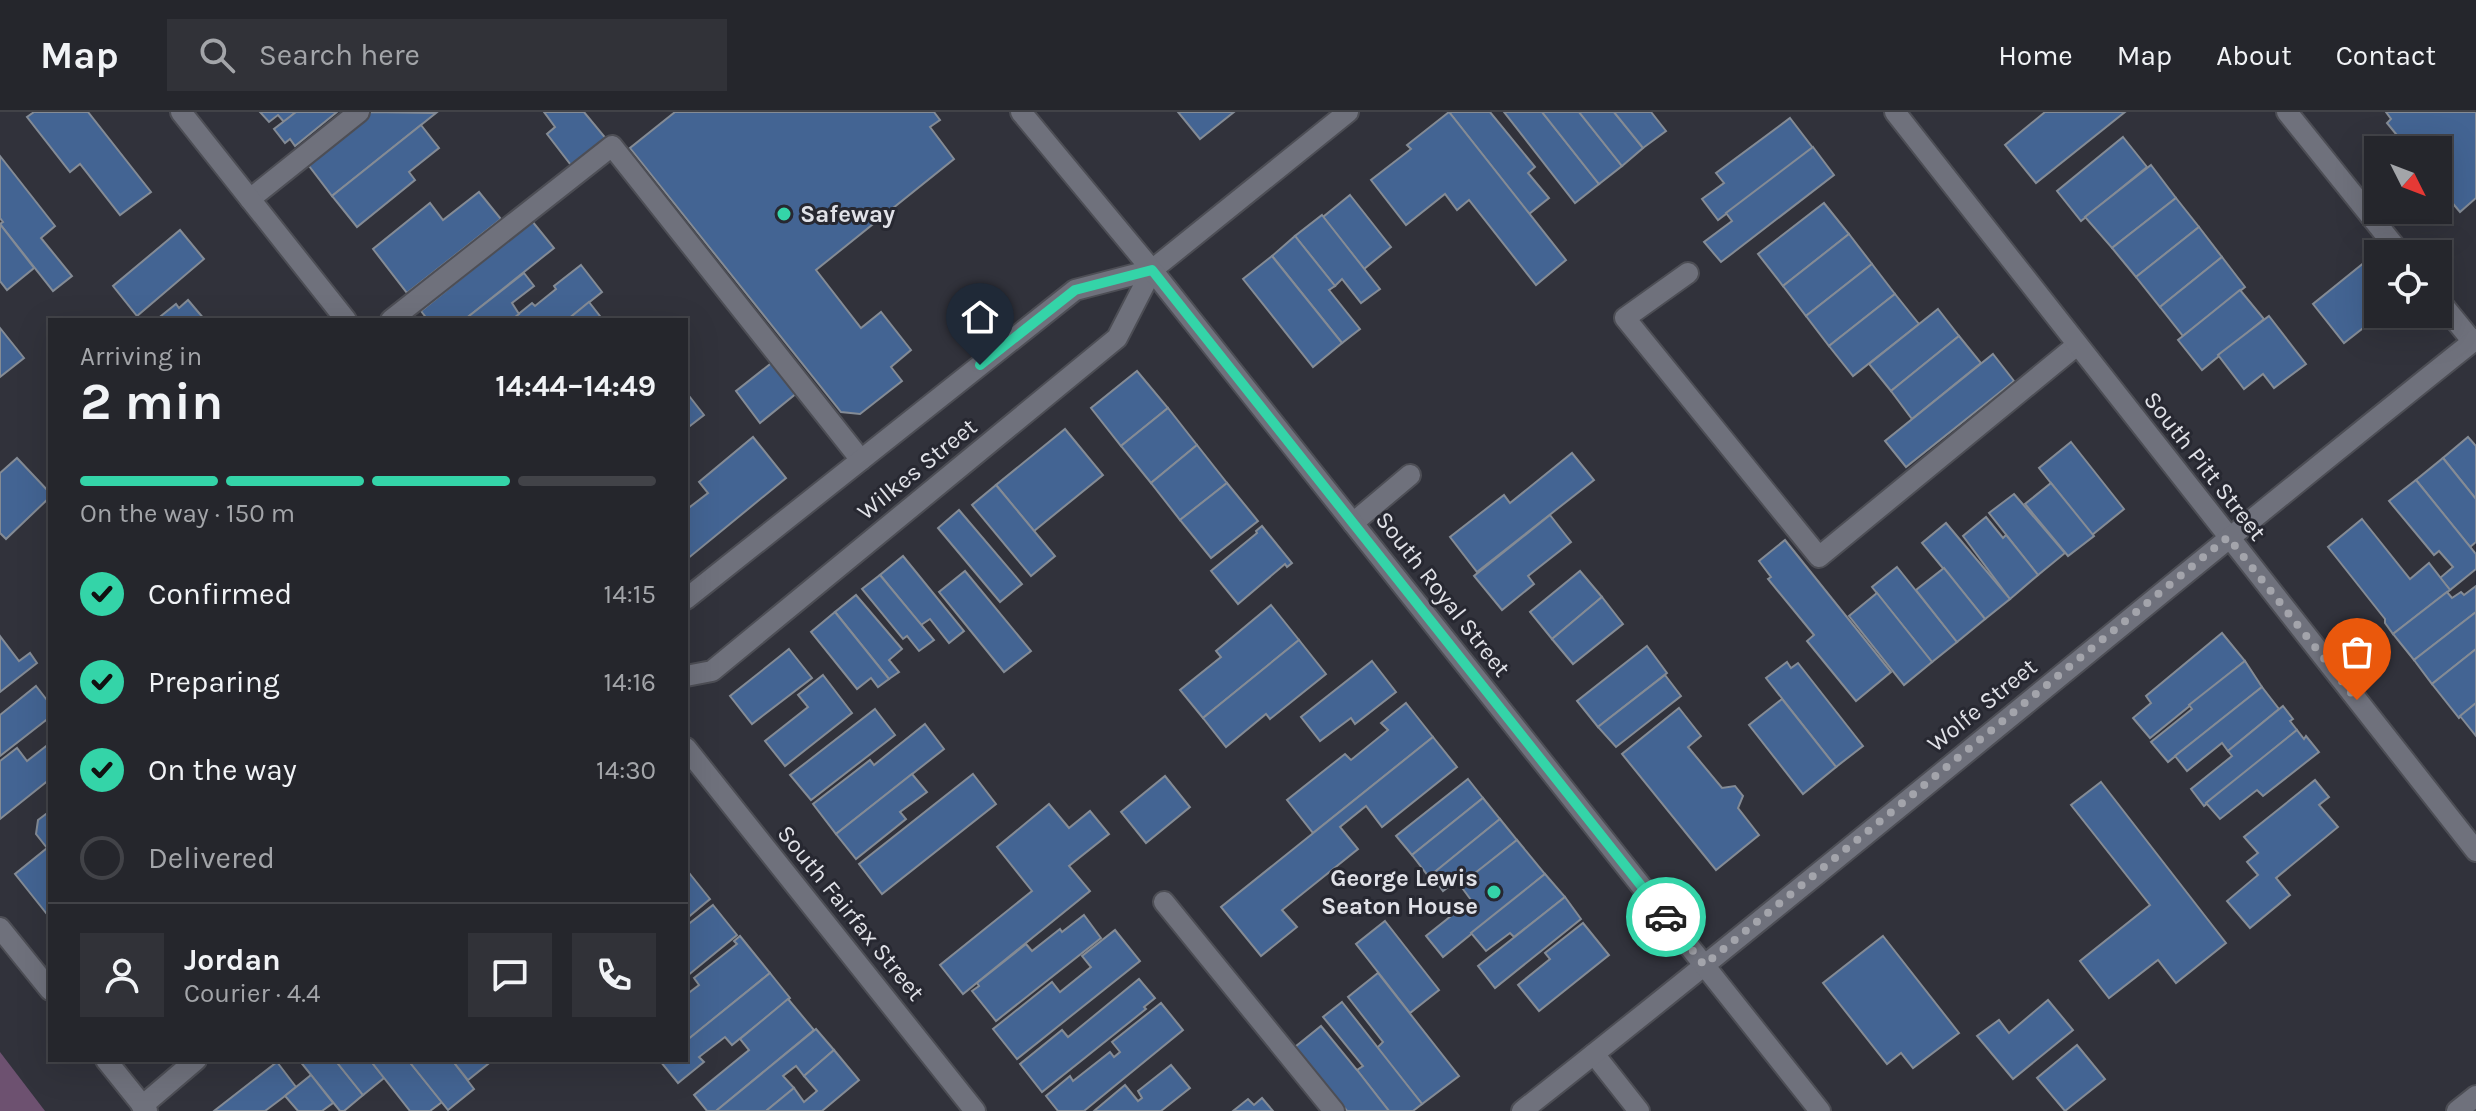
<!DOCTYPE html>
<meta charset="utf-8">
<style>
body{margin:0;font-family:Karla,sans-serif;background:#313238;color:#f1f3f6;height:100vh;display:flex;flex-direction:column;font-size:30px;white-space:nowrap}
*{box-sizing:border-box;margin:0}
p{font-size:26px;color:#a3a5a9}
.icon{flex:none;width:44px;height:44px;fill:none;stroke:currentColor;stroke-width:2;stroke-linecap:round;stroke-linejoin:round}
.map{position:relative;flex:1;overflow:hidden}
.drawer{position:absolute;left:48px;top:206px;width:640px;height:744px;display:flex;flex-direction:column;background:#25262c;border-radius:0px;box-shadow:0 8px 32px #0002,0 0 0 2px #424348}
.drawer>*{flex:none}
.needle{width:52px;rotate:132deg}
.controls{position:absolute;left:2364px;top:24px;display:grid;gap:16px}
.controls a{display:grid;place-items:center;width:88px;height:88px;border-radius:0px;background:#25262c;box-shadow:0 8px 32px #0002,0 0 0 2px #424348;font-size:40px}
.pin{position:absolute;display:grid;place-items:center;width:68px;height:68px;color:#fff;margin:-82px -34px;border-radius:50% 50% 50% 0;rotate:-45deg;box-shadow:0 0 8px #0007}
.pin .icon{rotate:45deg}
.courier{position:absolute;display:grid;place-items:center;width:80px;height:80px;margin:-40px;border:6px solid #34d4a8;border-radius:50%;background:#fff;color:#222;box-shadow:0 2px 10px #0007}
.head em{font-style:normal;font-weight:700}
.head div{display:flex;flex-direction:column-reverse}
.head{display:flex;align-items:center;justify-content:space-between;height:136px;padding:0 32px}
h1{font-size:52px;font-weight:700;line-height:60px}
.bar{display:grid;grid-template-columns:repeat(4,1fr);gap:12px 8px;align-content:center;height:96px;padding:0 32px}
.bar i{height:10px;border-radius:6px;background:#424348}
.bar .selected{background:#34d4a8}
.bar p{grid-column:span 4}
.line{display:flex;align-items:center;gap:20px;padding:0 32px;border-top:2px solid #424348}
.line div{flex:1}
.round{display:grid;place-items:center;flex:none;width:84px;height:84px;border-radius:0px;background:#313238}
ol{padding:0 32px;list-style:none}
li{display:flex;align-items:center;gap:24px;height:88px}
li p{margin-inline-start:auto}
li .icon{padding:8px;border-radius:50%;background:#34d4a8;color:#111;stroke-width:4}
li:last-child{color:#a3a5a9}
li i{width:44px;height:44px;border:4px solid #424348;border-radius:50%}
header{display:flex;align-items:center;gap:48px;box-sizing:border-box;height:112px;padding:0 40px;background:#25262c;border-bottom:2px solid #424348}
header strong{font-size:38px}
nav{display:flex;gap:44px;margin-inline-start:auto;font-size:28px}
.search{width:560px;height:72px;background:#313238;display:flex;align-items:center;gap:20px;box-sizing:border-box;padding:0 28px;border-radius:0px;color:#a3a5a9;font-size:30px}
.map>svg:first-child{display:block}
.green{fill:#6d5170}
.building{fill:#436493;stroke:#848b95;stroke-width:2}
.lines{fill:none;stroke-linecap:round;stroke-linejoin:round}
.service-casing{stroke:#4d4e55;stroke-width:24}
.minor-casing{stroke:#4d4e55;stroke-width:24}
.secondary-casing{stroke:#4d4e55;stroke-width:24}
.service{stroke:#6f717c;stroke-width:20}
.minor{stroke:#6f717c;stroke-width:20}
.secondary{stroke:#6f717c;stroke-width:20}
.done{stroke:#a3a4ab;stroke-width:8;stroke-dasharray:0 14.4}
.route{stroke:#34d4a8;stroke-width:10}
.poi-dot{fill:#34d4a8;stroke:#272831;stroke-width:3}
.labels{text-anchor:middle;stroke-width:6;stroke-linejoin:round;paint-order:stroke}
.poi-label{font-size:24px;font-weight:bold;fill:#e1e2e8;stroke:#272831;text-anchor:start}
.street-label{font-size:24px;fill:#e1e2e8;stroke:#272831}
</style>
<header>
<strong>Map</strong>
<div class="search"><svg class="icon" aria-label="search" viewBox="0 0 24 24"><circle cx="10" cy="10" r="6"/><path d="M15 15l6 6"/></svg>Search here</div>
<nav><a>Home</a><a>Map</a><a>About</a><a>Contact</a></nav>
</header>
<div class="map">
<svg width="2476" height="999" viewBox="0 0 2476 999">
<rect width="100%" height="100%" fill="#31323b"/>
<polygon class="green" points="0,940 45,999 0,999"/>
<g class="building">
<polygon points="34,0 88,0 151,80 120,103 80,52 70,60 27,5"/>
<polygon points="260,0 296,0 284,10 278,3 269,10"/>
<polygon points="296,0 337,0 295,34 290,27 285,31 274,17"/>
<polygon points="369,0 436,1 332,84 306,50"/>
<polygon points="544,0 584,0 608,29 574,57 547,22 555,15"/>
<polygon points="675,0 934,0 940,8 930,15 954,47 816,158 861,216 881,200 911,238 891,255 902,269 860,302 841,300 630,36"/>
<polygon points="1178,0 1234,0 1200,27"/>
<polygon points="1449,0 1490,0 1535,55 1528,61 1549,86 1529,102"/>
<polygon points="1449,0 1566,148 1536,173 1469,88 1457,98 1445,82 1406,113 1371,68 1411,37 1407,33"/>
<polygon points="1504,0 1542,0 1599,72 1575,91"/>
<polygon points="1542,0 1579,0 1622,54 1599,72"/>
<polygon points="1579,0 1614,0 1643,36 1622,54"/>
<polygon points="1614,0 1651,0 1666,19 1643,36"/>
<polygon points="2045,0 2125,0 2036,71 2005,33"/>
<polygon points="2386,0 2476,0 2476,86 2460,100 2438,74 2438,38 2409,38 2387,11 2391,7"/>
<polygon points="1790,6 1813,36 1718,108 1702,87 1724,71 1716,61"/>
<polygon points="421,13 439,36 409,60 415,68 357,115 332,84"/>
<polygon points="2123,25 2147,55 2081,109 2057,79"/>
<polygon points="1813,35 1834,63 1721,150 1704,130 1732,109 1726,101"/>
<polygon points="0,44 55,114 41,126 72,164 53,179 0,112 3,110 0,106"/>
<polygon points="2151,53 2176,86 2112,136 2085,105"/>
<polygon points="479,80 501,107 407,181 373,137 430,91 443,108"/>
<polygon points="1350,83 1391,135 1364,157 1323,105"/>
<polygon points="2176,86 2199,115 2136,165 2112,136"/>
<polygon points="1824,91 1849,122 1783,174 1758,142"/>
<polygon points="1322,103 1380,177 1361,191 1342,167 1335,174 1295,124"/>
<polygon points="532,109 554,136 464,208 428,208 421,199"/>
<polygon points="0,112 34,156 7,178 0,169"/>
<polygon points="2199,115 2222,145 2160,195 2136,165"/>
<polygon points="180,118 204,147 137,204 113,174"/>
<polygon points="1849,122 1872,152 1806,204 1783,174"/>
<polygon points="1295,124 1335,174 1329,178 1360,217 1342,231 1272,144"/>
<polygon points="2376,141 2378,202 2381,202 2344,231 2313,192"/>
<polygon points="1272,144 1342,231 1313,255 1243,167"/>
<polygon points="2222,145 2245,175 2183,224 2160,195"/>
<polygon points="1872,152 1895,182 1829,234 1806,204"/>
<polygon points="581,153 602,180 567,208 511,208 532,191 535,194 556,177 554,174"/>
<polygon points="524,161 534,174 512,191 519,202 511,208 464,208"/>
<polygon points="2240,178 2264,207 2202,258 2178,228"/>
<polygon points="1895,182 1919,212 1853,264 1829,234"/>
<polygon points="188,188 205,208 156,208 176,192 179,196"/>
<polygon points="589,190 603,208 567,208"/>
<polygon points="1938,197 1959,224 1891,279 1869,252"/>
<polygon points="2269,204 2306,252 2274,276 2263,262 2244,277 2218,243"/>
<polygon points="0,216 24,246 0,265"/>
<polygon points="1959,224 1981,251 1912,307 1891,279"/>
<polygon points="1993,242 2014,269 1906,355 1885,329"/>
<polygon points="774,249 798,280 760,311 736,279"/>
<polygon points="1137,259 1168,296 1121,334 1091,296"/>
<polygon points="686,280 704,303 686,317"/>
<polygon points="1168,296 1197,333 1151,371 1121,334"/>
<polygon points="1065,317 1103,363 1034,419 996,373"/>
<polygon points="753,325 786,366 686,448 686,398 708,381 699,370"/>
<polygon points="2468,325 2476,334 2476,387 2443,346"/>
<polygon points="2071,330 2124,397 2092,423 2039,356"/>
<polygon points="1197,333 1227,371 1180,408 1151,371"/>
<polygon points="1572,341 1594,368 1477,460 1450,425 1504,383 1510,391"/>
<polygon points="17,346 50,381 50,385 6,427 0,421 0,361"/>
<polygon points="2443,346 2476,387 2476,430 2470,435 2416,368"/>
<polygon points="2416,368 2476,442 2476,457 2450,478 2440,466 2453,455 2439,439 2434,443 2389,389"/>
<polygon points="1227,371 1258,409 1211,446 1180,408"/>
<polygon points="2051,371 2094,424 2068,444 2025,392"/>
<polygon points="996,373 1055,444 1031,464 972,393"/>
<polygon points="2014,382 2065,441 2038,463 1989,401"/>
<polygon points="959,398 1022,472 1000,490 938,416"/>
<polygon points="1550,403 1571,430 1528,464 1534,472 1502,498 1474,464"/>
<polygon points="1986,405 2003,426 2006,423 2038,463 2010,487 1963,424"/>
<polygon points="2362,407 2410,467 2429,451 2450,478 2393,522 2385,511 2385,507 2328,435"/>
<polygon points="1946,411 2010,487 1985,507 1922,431"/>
<polygon points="1262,414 1292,451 1287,455 1285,452 1238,492 1211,459 1257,421 1256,419"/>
<polygon points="1785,428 1891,560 1856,589 1807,529 1814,523 1768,467 1771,465 1759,449"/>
<polygon points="903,444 964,519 949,531 930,507 921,513 880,463"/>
<polygon points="1897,455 1957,530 1932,550 1872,475"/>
<polygon points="1944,456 1985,507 1957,530 1916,478"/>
<polygon points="965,459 1031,539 1004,560 939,480"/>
<polygon points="1580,459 1602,485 1552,527 1530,500"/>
<polygon points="880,463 934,528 919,539 907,524 903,527 862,477"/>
<polygon points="2476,474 2476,500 2414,548 2393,522 2447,480 2452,486 2461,480 2464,483"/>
<polygon points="1877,481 1932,550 1904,573 1849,504"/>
<polygon points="856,483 902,537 889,548 899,560 889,567 835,500"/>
<polygon points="1602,485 1623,512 1573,552 1552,527"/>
<polygon points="1271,493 1299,528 1203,606 1180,578 1221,545 1216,539"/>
<polygon points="835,500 889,567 878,575 871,566 857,577 811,520"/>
<polygon points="2476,500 2476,537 2432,572 2414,548"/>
<polygon points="2222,521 2245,549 2150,626 2133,606 2151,591 2146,584"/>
<polygon points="0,524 19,549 30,541 37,551 0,580"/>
<polygon points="1299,528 1326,562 1270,607 1266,602 1226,635 1203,606"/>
<polygon points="1647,534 1667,561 1598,615 1577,589"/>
<polygon points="789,537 812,566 752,612 730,584"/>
<polygon points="2476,537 2476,591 2459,606 2432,572"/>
<polygon points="1372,549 1396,580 1355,612 1351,606 1320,629 1301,605"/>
<polygon points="2245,549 2262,575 2168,650 2151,630 2192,597 2189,593"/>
<polygon points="1787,550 1791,556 1798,551 1863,634 1836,655 1766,566"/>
<polygon points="823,563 852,601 785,654 765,629 808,595 798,583"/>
<polygon points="1665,563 1681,584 1616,635 1598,615"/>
<polygon points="36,574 50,592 50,605 0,644 0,603"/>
<polygon points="2262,575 2279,597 2228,639 2222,631 2187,659 2175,644"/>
<polygon points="1782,587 1836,655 1803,682 1749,613"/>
<polygon points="1406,591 1433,625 1313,721 1287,688 1345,642 1351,648 1388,618 1381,611"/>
<polygon points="2476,591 2476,624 2460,604"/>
<polygon points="2283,594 2293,607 2290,609 2297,618 2204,694 2191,677 2232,644 2228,639"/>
<polygon points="1679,596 1701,624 1688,635 1722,676 1735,674 1743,684 1738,696 1759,723 1716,758 1622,642"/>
<polygon points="875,597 895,623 811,688 790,663"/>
<polygon points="925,612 944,637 836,722 813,692 870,648 874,653"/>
<polygon points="2297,618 2304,627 2306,624 2319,640 2263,684 2257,678 2220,707 2206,691"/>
<polygon points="1433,625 1457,655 1382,715 1366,694 1340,715 1358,737 1282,798 1297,815 1261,844 1221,795"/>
<polygon points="50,631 50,667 0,707 0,649 17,636 27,649"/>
<polygon points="912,662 927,680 900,700 906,707 856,747 836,722"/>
<polygon points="973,662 996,692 882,782 859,752"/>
<polygon points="1165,664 1190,695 1146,731 1121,700"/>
<polygon points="1468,667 1483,686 1412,743 1396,724"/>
<polygon points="2315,668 2329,685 2319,693 2338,715 2276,766 2290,783 2250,816 2227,789 2258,763 2247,750 2258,741 2244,725"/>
<polygon points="2101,670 2226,831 2176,871 2158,848 2109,886 2080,849 2150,793 2071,693"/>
<polygon points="1483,686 1500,707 1429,765 1412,743"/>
<polygon points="1049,692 1069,716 1090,699 1109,722 1069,754 1090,779 963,882 940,853 1032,779 997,735"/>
<polygon points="50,699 50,806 15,762 47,736 36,722 38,708"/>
<polygon points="1500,707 1517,728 1467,768 1464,763 1443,779 1431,763"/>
<polygon points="1517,728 1545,762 1443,845 1426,824 1471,788 1460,773"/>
<polygon points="686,757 710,787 686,807"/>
<polygon points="1545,762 1565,785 1514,825 1510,821 1486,839 1471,821"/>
<polygon points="1565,785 1581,807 1495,876 1478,854"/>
<polygon points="713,793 737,823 686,865 686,814"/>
<polygon points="1084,803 1101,826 996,909 972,879 979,874 977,871 1026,832 1032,839 1060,817 1062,820"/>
<polygon points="1385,809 1439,878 1410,901 1356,832"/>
<polygon points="1583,811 1609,843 1539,899 1518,873 1550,847 1545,841"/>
<polygon points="1115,818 1140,849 1017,947 993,917 1052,870 1060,880 1091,855 1082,844"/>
<polygon points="740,824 770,861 686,929 686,883 699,873 694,866 737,832 734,829"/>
<polygon points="1883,824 1959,921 1913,956 1901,941 1887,952 1823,871"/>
<polygon points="770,861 790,886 732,933 725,925 699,945 704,950 678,971 660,949 686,948 686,929"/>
<polygon points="1378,861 1459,964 1422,992 1377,936 1383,930 1348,885"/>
<polygon points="1139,867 1155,886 1144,895 1146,897 1042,980 1020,952 1062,918 1068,925"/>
<polygon points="788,887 814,918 716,999 707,999 694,983 749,938 740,927"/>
<polygon points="2048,888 2073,918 2013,967 1977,924 1999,908 2009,921"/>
<polygon points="1342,890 1422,992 1413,999 1389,999 1357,958 1363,954 1323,905"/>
<polygon points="1161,891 1183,918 1084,999 1058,999 1046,984 1070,964 1073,969 1110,940 1114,945 1120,940 1112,930"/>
<polygon points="1321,914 1357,958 1389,999 1347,999 1295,935"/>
<polygon points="816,917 834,938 804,964 796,954 783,964 794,976 766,999 716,999"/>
<polygon points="2077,933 2105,967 2065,999 2037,966"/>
<polygon points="834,938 859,968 822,999 766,999 794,976 804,990 817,979 804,964"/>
<polygon points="299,948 335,948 363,983 344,999 340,999"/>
<polygon points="335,948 370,948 384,966 363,983"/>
<polygon points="370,948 408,948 442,990 430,999 410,999"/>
<polygon points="408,948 452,948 474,977 448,998"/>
<polygon points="452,948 493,948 468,968"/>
<polygon points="277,950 296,975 285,984 265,999 214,999"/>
<polygon points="1171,953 1190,976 1161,999 1094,999 1125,973 1138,989 1142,986 1138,979"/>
<polygon points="311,963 333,991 322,999 298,999 285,984"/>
<polygon points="1262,986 1273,999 1233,999 1248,987 1254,993"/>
</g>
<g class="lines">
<defs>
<g id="service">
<polyline points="2287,0 2401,142"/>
<polyline points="250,87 359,0"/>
<polyline points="1688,161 1625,206 1819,445 2077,233"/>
<polyline points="2438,187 2473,230"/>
<polyline points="391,208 612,34 861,348"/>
<polyline points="1353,411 1410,363"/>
<polyline points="1164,790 1334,999"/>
<polyline points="1594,942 1639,999"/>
<polyline points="2457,999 2476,984"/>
</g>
<g id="minor">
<polyline points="181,0 346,208"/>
<polyline points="1895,0 2476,739"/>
<polyline points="686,487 1075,178 1152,158 1348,0"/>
<polyline points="686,564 712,559 1117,226 1152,158"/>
<polyline points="686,636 975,999"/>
<polyline points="0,816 50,878"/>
<polyline points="106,948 147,999"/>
<polyline points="142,994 196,948"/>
<path d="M1522,999C1843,746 2156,482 2476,227"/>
</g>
<polyline id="secondary" points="1021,0 1152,158 1820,999"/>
</defs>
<use href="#service" class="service-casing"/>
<use href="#minor" class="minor-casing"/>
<use href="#secondary" class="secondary-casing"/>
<use href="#service" class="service"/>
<use href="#minor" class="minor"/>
<use href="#secondary" class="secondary"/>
</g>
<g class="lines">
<polyline class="done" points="1666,805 1704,853 2228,425 2357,588"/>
<polyline class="route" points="980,253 1075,178 1152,158 1666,805"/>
</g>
<g class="poi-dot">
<circle cx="784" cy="102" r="8"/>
<circle cx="1494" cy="780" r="8"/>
</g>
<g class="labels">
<g class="poi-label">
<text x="800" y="110">Safeway</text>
<text x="1478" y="774" text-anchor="end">George Lewis<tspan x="1478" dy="28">Seaton House</tspan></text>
</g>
<g class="street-label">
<text transform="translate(2205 354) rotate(52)" y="8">South Pitt Street</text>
<text transform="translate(917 357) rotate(-39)" y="8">Wilkes Street</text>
<text transform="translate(1443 482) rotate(52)" y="8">South Royal Street</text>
<text transform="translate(1982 593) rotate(-39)" y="8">Wolfe Street</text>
<text transform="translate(851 801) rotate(51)" y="8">South Fairfax Street</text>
</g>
</g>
</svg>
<div class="controls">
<a><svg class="needle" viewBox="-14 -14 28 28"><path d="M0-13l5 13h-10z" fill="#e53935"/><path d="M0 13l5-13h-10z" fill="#a3a5a9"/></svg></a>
<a><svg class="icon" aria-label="locate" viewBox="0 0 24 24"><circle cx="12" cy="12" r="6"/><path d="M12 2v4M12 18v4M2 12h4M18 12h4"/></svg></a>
</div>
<div class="pin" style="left:2357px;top:588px;background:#ea580c"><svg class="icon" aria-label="bag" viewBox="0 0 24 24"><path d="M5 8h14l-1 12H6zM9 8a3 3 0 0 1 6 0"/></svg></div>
<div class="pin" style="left:980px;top:253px;background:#1f2937"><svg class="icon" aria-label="home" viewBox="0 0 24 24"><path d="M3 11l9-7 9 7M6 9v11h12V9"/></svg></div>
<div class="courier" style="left:1666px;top:805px"><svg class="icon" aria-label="car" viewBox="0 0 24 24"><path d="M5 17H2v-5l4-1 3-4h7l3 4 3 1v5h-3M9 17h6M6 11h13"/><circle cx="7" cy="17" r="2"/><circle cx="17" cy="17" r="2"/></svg></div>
<section class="drawer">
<div class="head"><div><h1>2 min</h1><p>Arriving in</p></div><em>14:44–14:49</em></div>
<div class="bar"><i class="selected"></i><i class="selected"></i><i class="selected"></i><i></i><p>On the way · 150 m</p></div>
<ol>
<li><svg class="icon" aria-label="check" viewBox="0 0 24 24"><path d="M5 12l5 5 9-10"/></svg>Confirmed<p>14:15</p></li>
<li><svg class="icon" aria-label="check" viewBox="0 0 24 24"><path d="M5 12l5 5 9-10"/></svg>Preparing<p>14:16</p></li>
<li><svg class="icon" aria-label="check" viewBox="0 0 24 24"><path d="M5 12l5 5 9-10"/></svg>On the way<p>14:30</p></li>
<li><i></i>Delivered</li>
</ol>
<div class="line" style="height:144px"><a class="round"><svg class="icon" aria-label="person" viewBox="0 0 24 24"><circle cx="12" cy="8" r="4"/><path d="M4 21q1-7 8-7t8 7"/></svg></a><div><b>Jordan</b><p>Courier · 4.4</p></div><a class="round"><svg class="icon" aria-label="chat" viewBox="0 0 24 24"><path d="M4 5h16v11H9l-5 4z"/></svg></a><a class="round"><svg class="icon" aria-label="phone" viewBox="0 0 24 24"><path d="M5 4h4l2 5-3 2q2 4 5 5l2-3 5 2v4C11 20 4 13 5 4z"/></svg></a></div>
</section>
</div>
